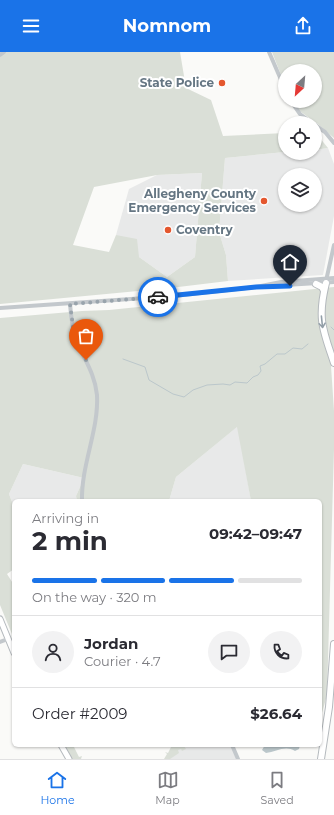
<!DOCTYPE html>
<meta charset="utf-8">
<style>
body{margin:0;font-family:Montserrat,sans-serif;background:#f2f2f3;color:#2b2b33;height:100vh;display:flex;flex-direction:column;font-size:15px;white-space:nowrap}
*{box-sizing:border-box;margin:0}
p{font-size:13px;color:#7c7c81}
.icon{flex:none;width:22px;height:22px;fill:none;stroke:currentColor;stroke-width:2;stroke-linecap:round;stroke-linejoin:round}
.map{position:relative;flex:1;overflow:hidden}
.details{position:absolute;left:12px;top:447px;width:310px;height:248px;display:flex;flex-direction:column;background:#fff;border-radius:6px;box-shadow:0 1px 3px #0004}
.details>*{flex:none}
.needle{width:26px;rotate:206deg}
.buttons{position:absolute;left:278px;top:12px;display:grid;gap:8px}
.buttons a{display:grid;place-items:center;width:44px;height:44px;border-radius:50%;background:#fff;box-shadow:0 1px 3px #0004;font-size:20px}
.pin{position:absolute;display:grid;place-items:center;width:34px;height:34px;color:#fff;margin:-41px -17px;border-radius:50% 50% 50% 0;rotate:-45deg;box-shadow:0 0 4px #0007}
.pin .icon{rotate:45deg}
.courier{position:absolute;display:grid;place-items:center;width:40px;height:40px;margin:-20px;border:3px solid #1a73e8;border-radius:50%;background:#fff;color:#222;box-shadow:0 1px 5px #0007}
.summary em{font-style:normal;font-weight:700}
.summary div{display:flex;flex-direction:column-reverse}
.summary{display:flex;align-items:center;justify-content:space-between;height:68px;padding:0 20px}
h1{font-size:26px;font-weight:700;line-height:30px}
.bar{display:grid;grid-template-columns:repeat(4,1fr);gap:6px 4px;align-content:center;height:48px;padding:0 20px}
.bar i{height:5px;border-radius:3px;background:#e1e1e2}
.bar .current{background:#1a73e8}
.bar p{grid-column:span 4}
.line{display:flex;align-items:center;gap:10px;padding:0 20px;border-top:1px solid #e1e1e2}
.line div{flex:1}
.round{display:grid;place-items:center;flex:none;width:42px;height:42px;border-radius:21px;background:#f2f2f3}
header{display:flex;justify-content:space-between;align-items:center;height:52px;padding:0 20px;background:#1a73e8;color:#fff;font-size:18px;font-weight:700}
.dock{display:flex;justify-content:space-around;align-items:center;height:56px;border-top:1px solid #e1e1e2;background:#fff;font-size:11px;color:#7c7c81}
.dock a{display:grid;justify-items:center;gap:2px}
.dock .current{color:#1a73e8}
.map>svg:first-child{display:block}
.built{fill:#e8e9e9;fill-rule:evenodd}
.green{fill:#dadfd7;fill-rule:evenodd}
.water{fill:#bbc7cb}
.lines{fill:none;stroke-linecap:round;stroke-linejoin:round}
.stream{stroke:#bbc7cb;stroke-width:1}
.major-casing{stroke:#b5babe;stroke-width:7}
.highway-casing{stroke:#b4b9bd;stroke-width:8}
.minor{stroke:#c3c8cc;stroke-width:4}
.major{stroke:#fff;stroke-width:5}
.highway{stroke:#fff;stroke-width:6}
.oneway{stroke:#939fa8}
.done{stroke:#99a4ac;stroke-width:4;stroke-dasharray:0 7.2}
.route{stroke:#1a73e8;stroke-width:5}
.poi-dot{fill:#e4572e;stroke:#fff;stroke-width:1.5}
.labels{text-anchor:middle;stroke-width:4;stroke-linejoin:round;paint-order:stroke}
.poi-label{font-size:12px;font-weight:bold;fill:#657683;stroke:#fff;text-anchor:end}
</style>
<header><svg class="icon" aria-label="menu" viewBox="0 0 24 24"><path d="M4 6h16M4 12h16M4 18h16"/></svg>Nomnom<svg class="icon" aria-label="share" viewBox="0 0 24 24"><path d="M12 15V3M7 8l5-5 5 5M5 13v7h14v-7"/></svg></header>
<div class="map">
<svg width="334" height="707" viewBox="0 0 334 707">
<rect width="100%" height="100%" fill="#fafaf8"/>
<g class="built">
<path d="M328,96L334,112V164L323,223L228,229L226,203L219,180L225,106L285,100L315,101V98ZM285,123H315V153H285Z"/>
<polygon points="202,121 195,205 167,225 139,205 116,183 129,137 157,123"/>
<polygon points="238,374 251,449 169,449 176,425"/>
<polygon points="23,412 84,426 76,444 77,449 14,449 14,455 9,442"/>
<polygon points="174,693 231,693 236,707 167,707"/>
</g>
<g class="green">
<path d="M0,0H180L186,36L211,48L223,84L285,81V100L225,106L219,180L226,203L228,229L170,236L0,252ZM202,121L195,205L167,225L139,205L137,187L116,183L109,200L73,193L94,135L157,123Z"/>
<polygon points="272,0 334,0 334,86 318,72 301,60 293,49 315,49 315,19 285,19 285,33"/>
<polygon points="315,80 328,96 315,98"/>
<polygon points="334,235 334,313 331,314 334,359 334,397 327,643 320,668 320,449 251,449 237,375 176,425 169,449 77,449 76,444 84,426 23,412 9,442 14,455 14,517 7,522 14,533 14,587 0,553 0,266 82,259 109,258"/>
<polygon points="62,693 75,693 74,695 79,705 82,704 81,707 71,707"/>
<polygon points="172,693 186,693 184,694 186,697 182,699 181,697 178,698 179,701 170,707 164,707 167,702 165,700 168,701"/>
</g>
<path class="water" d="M265,693H300L299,697L295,699C285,693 276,700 266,701L262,698Z"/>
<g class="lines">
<g class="stream">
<polyline points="331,275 334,278"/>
<polyline points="123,307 145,315 149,328 173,342 184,345 193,338 207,333 223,332 230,333 235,330 247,331 253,325 258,323 261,319 260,314 265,312 277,302 285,302 293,296 302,297 308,292"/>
</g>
<defs>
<g id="major">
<polyline points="0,567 14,601"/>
<polyline points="61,693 69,707"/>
</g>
<g id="highway">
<path d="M326,231C317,267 323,278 334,311"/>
<polyline points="316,232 322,235 324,239"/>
<polyline points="321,707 329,655 334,592"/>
</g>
</defs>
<use href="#major" class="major-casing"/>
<use href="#highway" class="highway-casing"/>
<g class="minor">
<polyline points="269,0 285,37"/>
<polyline points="0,3 4,0"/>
<polyline points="291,49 300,62 312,71"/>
<polyline points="315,73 325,80 334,91"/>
<polyline points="326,229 334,193"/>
<polyline points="269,234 334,230"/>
<path d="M70,252C71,264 72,276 76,288C84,307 95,322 97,343C99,378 81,413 82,449"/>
<polyline points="0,256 174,244 256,235 281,230 334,226"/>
<polyline points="0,590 8,587"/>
<polyline points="232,693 238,707"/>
</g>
<use href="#major" class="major"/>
<use href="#highway" class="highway"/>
</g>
<defs><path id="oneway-shaft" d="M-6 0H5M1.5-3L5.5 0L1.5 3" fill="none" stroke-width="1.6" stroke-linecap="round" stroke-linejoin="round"/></defs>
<use class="oneway" href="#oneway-shaft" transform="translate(322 270) rotate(84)"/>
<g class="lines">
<polyline class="done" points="86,308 74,282 70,252 158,245"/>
<polyline class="route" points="158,245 256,235 290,234"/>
</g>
<g class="poi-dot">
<circle cx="222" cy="31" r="4"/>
<circle cx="264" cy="149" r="4"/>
<circle cx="168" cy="178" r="4"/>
</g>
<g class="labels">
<g class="poi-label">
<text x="214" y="35">State Police</text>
<text x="256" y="146">Allegheny County<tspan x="256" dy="14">Emergency Services</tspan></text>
<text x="176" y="182" text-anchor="start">Coventry</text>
</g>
</g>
</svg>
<div class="buttons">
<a><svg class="needle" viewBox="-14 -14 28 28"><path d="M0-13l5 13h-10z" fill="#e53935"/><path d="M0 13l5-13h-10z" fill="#7c7c81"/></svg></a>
<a><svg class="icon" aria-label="locate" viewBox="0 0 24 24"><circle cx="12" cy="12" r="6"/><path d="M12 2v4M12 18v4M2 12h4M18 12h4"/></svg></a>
<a><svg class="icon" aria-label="layers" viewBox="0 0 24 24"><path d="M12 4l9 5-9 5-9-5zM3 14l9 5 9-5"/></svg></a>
</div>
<div class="pin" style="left:86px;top:308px;background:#ea580c"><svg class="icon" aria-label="bag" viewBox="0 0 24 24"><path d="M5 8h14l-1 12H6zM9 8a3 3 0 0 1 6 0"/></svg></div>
<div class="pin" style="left:290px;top:234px;background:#1f2937"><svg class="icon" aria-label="home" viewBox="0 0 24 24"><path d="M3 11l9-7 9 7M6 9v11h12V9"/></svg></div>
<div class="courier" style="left:158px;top:245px"><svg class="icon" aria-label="car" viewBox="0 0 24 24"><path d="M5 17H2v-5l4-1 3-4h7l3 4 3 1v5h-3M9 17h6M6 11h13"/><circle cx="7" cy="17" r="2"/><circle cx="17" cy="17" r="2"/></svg></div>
<section class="details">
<div class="summary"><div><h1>2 min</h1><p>Arriving in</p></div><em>09:42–09:47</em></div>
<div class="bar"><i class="current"></i><i class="current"></i><i class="current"></i><i></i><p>On the way · 320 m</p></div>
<div class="line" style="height:72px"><a class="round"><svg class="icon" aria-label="person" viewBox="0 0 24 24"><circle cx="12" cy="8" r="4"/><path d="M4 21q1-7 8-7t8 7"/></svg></a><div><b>Jordan</b><p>Courier · 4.7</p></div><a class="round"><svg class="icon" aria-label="chat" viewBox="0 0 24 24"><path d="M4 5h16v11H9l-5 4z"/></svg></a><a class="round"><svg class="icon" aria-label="phone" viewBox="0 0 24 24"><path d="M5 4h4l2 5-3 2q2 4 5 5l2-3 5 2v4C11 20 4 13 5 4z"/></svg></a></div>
<div class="line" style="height:52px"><div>Order #2009</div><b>$26.64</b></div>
</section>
</div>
<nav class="dock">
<a class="current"><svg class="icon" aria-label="home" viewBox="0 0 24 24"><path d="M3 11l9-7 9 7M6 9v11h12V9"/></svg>Home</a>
<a><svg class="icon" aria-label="map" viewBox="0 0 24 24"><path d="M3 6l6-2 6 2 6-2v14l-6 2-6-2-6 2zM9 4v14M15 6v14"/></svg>Map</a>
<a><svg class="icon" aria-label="saved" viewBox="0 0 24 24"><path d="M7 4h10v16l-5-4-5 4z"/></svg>Saved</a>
</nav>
